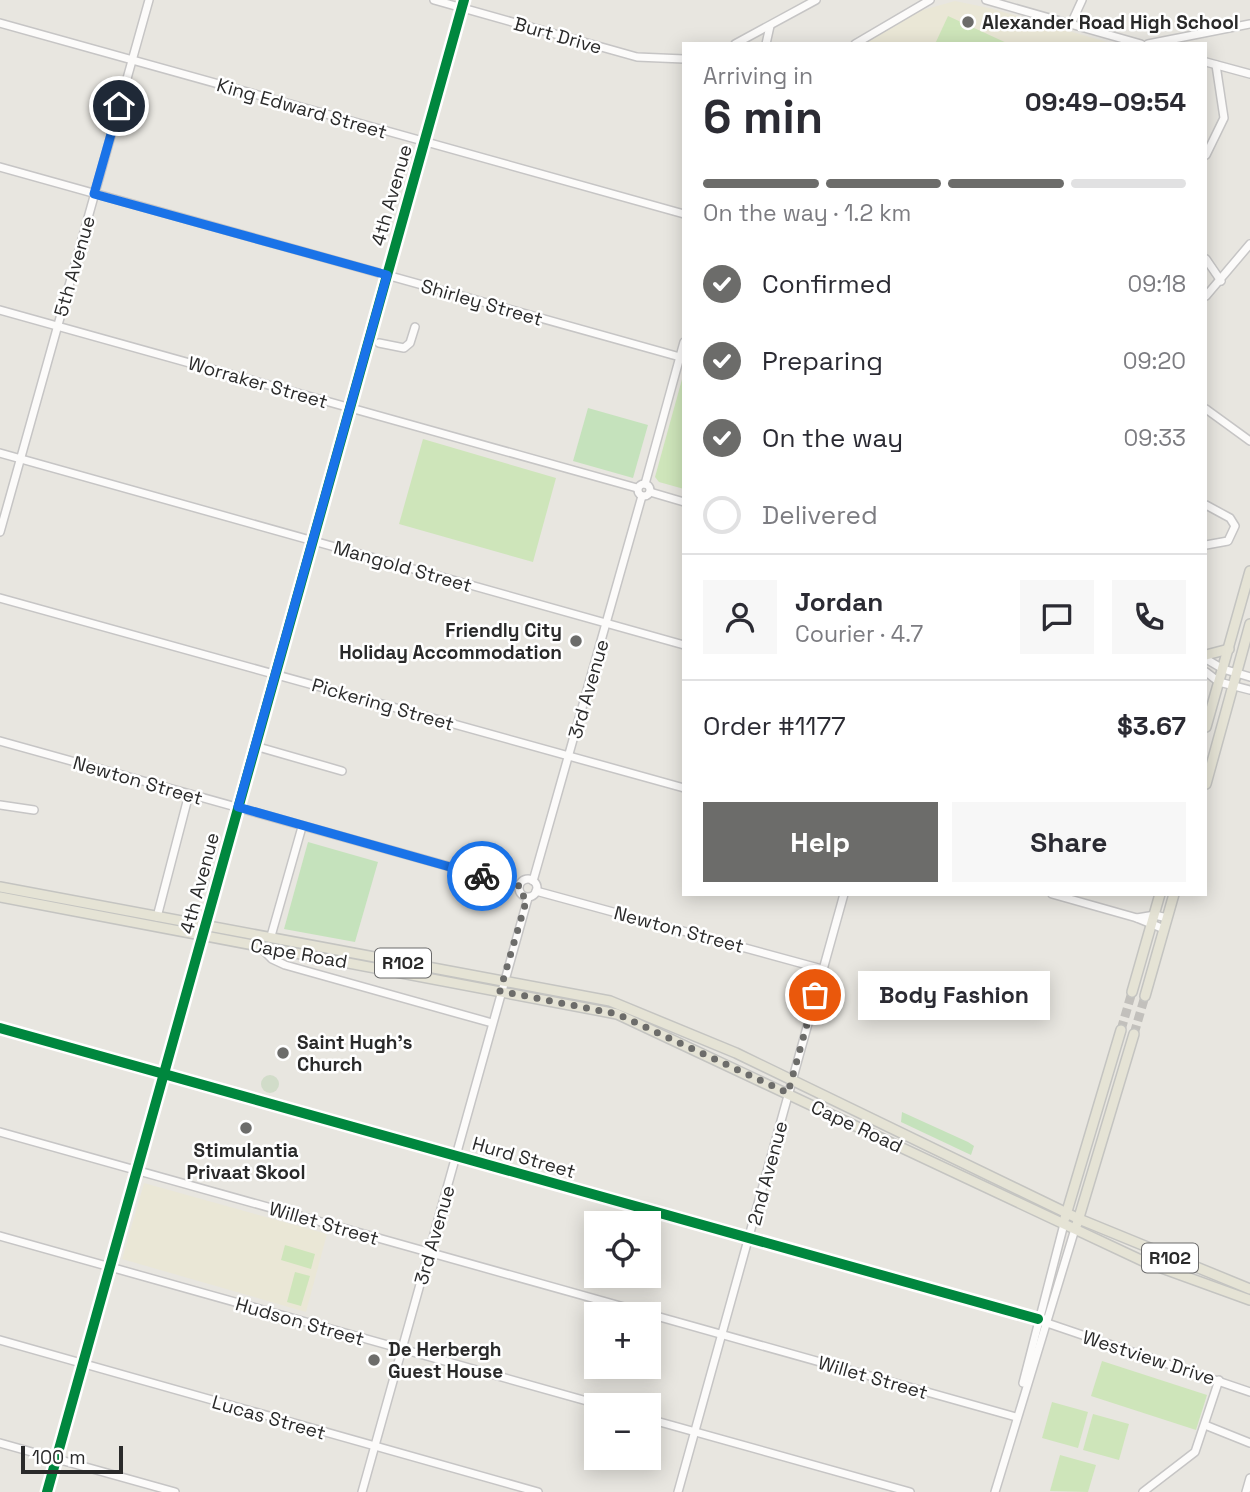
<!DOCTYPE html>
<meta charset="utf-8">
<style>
body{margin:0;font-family:"Space Grotesk",sans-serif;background:#f7f7f7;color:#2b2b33;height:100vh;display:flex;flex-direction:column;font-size:26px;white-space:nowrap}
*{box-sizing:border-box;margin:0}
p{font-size:23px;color:#7c7c81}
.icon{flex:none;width:38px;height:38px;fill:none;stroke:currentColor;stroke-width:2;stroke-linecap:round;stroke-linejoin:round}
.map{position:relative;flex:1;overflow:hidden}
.panel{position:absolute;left:682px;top:42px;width:525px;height:854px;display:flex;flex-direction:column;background:#fff;border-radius:0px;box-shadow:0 4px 18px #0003}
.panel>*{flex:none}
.controls{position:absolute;left:584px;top:1211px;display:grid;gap:14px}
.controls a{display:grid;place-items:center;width:77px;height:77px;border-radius:0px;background:#fff;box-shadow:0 4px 18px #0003;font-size:35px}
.scale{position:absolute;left:21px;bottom:18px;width:102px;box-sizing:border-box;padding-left:7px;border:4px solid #2a2a2a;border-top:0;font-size:19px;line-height:24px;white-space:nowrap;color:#2a2a2a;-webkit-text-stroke:5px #fff;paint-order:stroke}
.pin{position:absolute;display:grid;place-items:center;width:60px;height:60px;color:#fff;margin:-30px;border:4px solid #fff;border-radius:50%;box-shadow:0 2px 7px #0007}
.courier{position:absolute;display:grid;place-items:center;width:70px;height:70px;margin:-35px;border:5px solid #1a73e8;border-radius:50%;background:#fff;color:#222;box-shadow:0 2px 9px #0007}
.bubble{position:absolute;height:49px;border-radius:0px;background:#fff;box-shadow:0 4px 18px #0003;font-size:23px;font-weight:700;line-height:49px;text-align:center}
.overview em{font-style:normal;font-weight:700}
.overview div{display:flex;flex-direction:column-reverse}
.overview{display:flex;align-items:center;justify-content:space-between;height:119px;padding:0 21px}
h1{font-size:46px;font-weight:700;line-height:52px}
.bar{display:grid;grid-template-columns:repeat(4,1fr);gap:10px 7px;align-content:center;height:84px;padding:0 21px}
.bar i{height:9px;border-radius:5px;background:#e1e1e2}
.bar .active{background:#6c6c6a}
.bar p{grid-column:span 4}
.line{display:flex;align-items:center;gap:18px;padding:0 21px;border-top:2px solid #e1e1e2}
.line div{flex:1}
.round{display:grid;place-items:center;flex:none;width:74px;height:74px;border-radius:0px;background:#f7f7f7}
ol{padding:0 21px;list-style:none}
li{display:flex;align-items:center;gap:21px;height:77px}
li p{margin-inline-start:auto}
li .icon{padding:7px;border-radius:50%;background:#6c6c6a;color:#fff;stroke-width:4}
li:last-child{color:#7c7c81}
li i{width:38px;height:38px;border:4px solid #e1e1e2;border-radius:50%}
.cta{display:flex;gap:14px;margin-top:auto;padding:14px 21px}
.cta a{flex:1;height:80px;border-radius:0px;background:#6c6c6a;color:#fff;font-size:28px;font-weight:700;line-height:80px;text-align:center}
.cta a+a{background:#f7f7f7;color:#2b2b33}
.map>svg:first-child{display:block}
.education{fill:#eae7d6}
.green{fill:#c5e2bc}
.cemetery{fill:#d1dcc9}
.pitch{fill:#cee5ba}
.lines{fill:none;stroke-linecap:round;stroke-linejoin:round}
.major-tunnel{stroke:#c2c0bc;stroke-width:9;stroke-dasharray:9 4.5;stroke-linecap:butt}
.minor-casing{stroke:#c6c5c5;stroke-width:10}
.major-casing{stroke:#c4c4c1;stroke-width:12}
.minor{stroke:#fcfbfa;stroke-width:7}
.major{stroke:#e5e3d5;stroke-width:9}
.cycleway-casing{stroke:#fff;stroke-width:15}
.cycleway{stroke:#00873e;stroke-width:10}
.done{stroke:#6c6c6a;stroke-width:7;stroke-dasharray:0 12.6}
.route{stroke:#1a73e8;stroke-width:9}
.poi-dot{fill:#6c6c6a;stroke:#fff;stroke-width:2.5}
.labels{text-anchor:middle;stroke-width:5;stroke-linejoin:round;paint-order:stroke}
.shield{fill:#fff;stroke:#6a6a6a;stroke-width:2}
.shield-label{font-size:18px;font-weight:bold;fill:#2a2a2a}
.poi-label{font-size:19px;font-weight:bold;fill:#2a2a2a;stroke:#fff;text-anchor:start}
.street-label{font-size:19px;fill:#2a2a2a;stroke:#fff}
</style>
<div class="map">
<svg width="1250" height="1492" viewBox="0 0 1250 1492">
<rect width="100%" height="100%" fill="#e8e6e0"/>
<g class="education">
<polygon points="955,1 989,8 1114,44 861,44 912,13"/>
<polygon points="144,1183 327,1234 306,1312 122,1259"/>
</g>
<g class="green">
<polygon points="588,408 648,425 633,478 573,461"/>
<polygon points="308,842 378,862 355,942 284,929"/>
<polygon points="902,1112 968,1142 974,1146 971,1155 901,1122"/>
</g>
<circle class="cemetery" cx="270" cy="1084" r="9"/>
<g class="pitch">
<polygon points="948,16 1009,44 935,44"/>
<polygon points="684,372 684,489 659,482 655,477"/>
<polygon points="423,439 556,478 533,562 399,524"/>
<polygon points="285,1245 315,1254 311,1269 281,1260"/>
<polygon points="295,1272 310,1276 301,1306 287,1302"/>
<polygon points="1102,1361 1207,1395 1196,1430 1091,1396"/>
<polygon points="1052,1402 1088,1412 1078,1448 1042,1438"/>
<polygon points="1093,1414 1129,1424 1119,1460 1083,1450"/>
<polygon points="1060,1455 1096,1465 1088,1492 1050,1491"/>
</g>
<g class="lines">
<g class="major-tunnel">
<polyline points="1121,1030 1132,992"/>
<polyline points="1134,1034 1145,996"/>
</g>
<defs>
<g id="minor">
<polyline points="434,0 637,57 684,59"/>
<polyline points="986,0 1141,44"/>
<polyline points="0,23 684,214"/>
<polyline points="1071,24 1082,0"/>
<polyline points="735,44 816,0"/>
<polyline points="766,44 770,26"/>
<polyline points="855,44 930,0"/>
<polyline points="1148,44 1250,24"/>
<polyline points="1206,62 1250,74"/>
<polyline points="1206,155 1224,118 1216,65"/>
<polyline points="0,167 680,357"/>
<polyline points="1206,259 1221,281"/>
<polyline points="1206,296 1250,244"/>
<polyline points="0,310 637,488"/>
<polyline points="379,343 404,348 410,343 415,327"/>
<polyline points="1206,409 1250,441"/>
<polyline points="0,453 684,645"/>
<circle cx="644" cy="490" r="6"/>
<polyline points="645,484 684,342"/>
<polyline points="650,492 684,502"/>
<polyline points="1206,505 1230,518 1235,526 1228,541 1206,545"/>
<polyline points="0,532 149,0"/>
<polyline points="0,598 684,788"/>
<polyline points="1206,659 1223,669 1250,677"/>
<polyline points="1206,672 1219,682 1250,690"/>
<polyline points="0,741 519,886"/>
<polyline points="255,746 342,771"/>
<polyline points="0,805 34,810"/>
<circle cx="528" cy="888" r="9"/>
<polyline points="533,881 642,496"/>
<polyline points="536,891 822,969"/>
<polyline points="1052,894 1137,918 1164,929"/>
<polyline points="157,917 189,794"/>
<polyline points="1137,918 1155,915 1167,918"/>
<polyline points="271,936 302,827"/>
<polyline points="259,946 272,959 285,965 492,1023"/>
<polyline points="0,1028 1038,1319"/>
<polyline points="0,1132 649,1314"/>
<polyline points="0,1236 601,1405"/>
<polyline points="649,1314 1016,1417"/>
<polyline points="1047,1323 1250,1392"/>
<polyline points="0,1340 538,1492"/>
<polyline points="1023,1383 1064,1224"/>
<polyline points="649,1419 910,1492"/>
<polyline points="1205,1425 1250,1443"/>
<polyline points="0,1443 175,1492"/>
<polyline points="47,1492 464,0"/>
<polyline points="362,1492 528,898"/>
<polyline points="678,1492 844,894"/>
<polyline points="995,1492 1075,1229"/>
<polyline points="1143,1492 1195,1452 1219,1380"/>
<polyline points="1246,1492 1250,1478"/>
</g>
<g id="major">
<polyline points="1206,655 1229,649"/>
<polyline points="1206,727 1250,571"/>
<polyline points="1206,784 1250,624"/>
<polyline points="0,887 610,1001 736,1053 1079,1219 1250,1289"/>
<polyline points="0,897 617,1014 1145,1262 1250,1300"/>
<polyline points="1132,992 1160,894"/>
<polyline points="1145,996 1174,894"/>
<polyline points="1065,1218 1121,1030"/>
<polyline points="1077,1224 1134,1034"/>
</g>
</defs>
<use href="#minor" class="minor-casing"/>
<use href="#major" class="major-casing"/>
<use href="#minor" class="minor"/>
<use href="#major" class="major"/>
<defs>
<g id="cycleway">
<polyline points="0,1028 1038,1319"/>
<polyline points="47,1492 464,0"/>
</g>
</defs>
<use href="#cycleway" class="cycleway-casing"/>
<use href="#cycleway" class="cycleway"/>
</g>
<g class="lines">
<polyline class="done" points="482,876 519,886 520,894 527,898 500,991 617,1014 788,1093 815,995"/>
<polyline class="route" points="119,106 94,194 387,275 238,807 482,876"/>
</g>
<g class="poi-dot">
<circle cx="968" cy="22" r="7"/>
<circle cx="576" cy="641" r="7"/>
<circle cx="283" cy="1053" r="7"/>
<circle cx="246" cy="1128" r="7"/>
<circle cx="374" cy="1360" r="7"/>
</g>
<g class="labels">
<g class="shield">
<rect x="375" y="948.5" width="56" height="29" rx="5"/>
<rect x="1142" y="1243.5" width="56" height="29" rx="5"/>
</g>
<g class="shield-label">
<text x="403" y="969">R102</text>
<text x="1170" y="1264">R102</text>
</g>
<g class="poi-label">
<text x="982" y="29">Alexander Road High School</text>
<text x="562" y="637" text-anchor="end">Friendly City<tspan x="562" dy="22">Holiday Accommodation</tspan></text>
<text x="297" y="1049">Saint Hugh's<tspan x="297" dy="22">Church</tspan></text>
<text x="246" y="1157" text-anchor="middle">Stimulantia<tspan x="246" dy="22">Privaat Skool</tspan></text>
<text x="388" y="1356">De Herbergh<tspan x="388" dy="22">Guest House</tspan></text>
</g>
<g class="street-label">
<text transform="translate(558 35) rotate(16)" y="7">Burt Drive</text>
<text transform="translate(302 108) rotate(16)" y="7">King Edward Street</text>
<text transform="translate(391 195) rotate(-74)" y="7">4th Avenue</text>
<text transform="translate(74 266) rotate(-74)" y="7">5th Avenue</text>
<text transform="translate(482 302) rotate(16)" y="7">Shirley Street</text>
<text transform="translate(258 382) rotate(16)" y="7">Worraker Street</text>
<text transform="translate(403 566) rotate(16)" y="7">Mangold Street</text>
<text transform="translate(588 689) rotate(-74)" y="7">3rd Avenue</text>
<text transform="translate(383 704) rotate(16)" y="7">Pickering Street</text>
<text transform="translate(138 780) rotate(16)" y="7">Newton Street</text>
<text transform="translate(199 883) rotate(-75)" y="7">4th Avenue</text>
<text transform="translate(679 929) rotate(15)" y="7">Newton Street</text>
<text transform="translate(299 953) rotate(10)" y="7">Cape Road</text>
<text transform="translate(857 1126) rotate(25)" y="7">Cape Road</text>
<text transform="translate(524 1157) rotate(16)" y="7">Hurd Street</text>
<text transform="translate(767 1173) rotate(-75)" y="7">2nd Avenue</text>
<text transform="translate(324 1223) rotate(16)" y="7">Willet Street</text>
<text transform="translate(434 1235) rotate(-74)" y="7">3rd Avenue</text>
<text transform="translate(300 1321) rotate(16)" y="7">Hudson Street</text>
<text transform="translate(1149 1357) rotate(18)" y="7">Westview Drive</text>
<text transform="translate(873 1377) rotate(16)" y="7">Willet Street</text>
<text transform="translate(269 1417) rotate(16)" y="7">Lucas Street</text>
</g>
</g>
</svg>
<div class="controls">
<a><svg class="icon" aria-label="locate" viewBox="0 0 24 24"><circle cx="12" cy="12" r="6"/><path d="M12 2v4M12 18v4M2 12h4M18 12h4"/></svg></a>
<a>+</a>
<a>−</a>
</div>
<div class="scale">100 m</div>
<div class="pin" style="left:815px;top:995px;background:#ea580c"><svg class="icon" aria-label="bag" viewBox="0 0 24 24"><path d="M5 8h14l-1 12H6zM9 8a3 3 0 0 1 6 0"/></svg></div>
<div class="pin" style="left:119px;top:106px;background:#1f2937"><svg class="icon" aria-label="home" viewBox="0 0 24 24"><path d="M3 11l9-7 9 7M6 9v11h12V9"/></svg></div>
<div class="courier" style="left:482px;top:876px"><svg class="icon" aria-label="bike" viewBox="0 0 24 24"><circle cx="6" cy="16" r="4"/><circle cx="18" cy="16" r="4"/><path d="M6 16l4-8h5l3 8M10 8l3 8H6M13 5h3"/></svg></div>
<div class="bubble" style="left:858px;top:971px;width:192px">Body Fashion</div>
<section class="panel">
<div class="overview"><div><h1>6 min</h1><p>Arriving in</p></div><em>09:49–09:54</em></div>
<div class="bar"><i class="active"></i><i class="active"></i><i class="active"></i><i></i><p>On the way · 1.2 km</p></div>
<ol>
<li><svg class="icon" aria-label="check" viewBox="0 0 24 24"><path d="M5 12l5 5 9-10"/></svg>Confirmed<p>09:18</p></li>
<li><svg class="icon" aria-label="check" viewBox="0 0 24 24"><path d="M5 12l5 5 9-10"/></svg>Preparing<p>09:20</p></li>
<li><svg class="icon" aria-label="check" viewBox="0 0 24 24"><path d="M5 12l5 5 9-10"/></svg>On the way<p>09:33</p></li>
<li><i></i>Delivered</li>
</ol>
<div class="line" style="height:126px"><a class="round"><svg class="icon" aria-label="person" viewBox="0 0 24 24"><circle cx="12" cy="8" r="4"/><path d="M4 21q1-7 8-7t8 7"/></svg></a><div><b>Jordan</b><p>Courier · 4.7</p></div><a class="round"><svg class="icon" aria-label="chat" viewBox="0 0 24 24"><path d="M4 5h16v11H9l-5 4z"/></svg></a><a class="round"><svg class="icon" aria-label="phone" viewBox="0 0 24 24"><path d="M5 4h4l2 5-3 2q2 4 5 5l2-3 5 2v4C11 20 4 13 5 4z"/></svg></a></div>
<div class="line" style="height:91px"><div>Order #1177</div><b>$3.67</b></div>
<div class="cta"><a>Help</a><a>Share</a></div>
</section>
</div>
